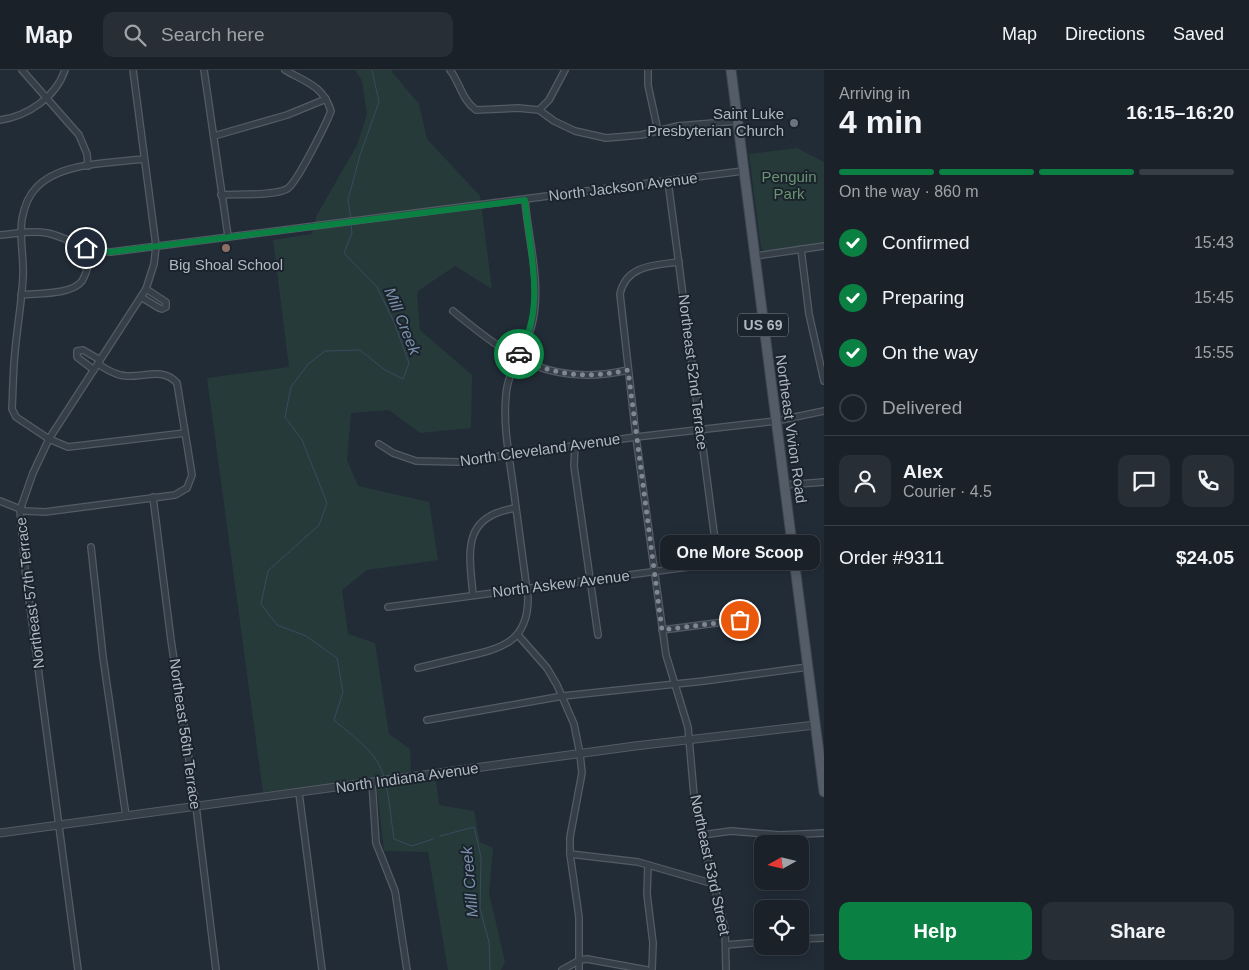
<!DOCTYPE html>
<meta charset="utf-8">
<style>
body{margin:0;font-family:Arial,sans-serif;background:#272e35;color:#f1f3f6;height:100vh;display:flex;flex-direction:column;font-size:19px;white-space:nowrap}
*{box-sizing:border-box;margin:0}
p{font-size:16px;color:#9fa3a8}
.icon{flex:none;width:28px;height:28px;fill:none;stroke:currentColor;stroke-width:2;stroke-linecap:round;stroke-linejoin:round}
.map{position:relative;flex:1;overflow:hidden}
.drawer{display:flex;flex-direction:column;background:#1a2129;width:425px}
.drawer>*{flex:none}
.needle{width:32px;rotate:262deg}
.buttons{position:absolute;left:754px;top:765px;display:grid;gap:10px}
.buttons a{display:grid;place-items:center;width:55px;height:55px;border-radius:10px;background:#1a2129;box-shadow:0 2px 12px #0003,0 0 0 1px #383e46;font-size:25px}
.pin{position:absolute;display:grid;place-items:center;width:42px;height:42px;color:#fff;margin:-21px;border:2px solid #fff;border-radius:50%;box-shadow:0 1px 5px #0007}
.courier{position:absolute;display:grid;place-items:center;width:50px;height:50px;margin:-25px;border:4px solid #0b8043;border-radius:50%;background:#fff;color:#222;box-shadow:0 1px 6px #0007}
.bubble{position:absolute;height:35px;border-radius:10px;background:#1a2129;box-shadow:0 2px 12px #0003,0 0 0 1px #383e46;font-size:16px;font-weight:700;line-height:35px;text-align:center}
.overview em{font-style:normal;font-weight:700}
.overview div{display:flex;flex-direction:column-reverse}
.overview{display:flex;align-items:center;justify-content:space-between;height:85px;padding:0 15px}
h1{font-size:32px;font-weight:700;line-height:38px}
.bar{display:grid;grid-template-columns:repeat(4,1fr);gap:8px 5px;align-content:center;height:60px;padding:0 15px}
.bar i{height:6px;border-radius:4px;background:#383e46}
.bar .on{background:#0b8043}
.bar p{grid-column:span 4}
.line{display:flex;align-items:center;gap:12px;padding:0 15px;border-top:1px solid #383e46}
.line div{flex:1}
.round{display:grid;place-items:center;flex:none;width:52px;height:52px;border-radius:10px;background:#272e35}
ol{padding:0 15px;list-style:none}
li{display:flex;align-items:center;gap:15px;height:55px}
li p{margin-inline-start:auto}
li .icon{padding:5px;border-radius:50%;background:#0b8043;color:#fff;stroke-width:4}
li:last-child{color:#9fa3a8}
li i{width:28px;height:28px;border:2px solid #383e46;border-radius:50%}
.cta{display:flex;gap:10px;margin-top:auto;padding:10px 15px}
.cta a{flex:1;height:58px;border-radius:10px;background:#0b8043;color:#fff;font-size:20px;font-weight:700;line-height:58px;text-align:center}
.cta a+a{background:#272e35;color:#f1f3f6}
header{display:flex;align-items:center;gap:30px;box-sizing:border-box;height:70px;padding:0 25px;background:#1a2129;border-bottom:1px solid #383e46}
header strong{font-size:24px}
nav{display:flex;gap:28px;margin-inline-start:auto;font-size:18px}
.search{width:350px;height:45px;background:#272e35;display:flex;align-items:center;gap:12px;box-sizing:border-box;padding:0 18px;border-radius:10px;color:#9fa3a8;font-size:19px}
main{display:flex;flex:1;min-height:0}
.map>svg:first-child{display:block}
.green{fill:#273a3a}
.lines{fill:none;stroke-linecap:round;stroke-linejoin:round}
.stream{stroke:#394a5f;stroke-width:1}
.minor-casing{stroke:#535b65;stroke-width:8}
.tertiary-casing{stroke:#535b65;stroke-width:9}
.primary-casing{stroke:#3f4751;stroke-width:11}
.minor{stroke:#363e47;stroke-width:5.5}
.tertiary{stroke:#363e47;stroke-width:7}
.primary{stroke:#545d67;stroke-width:9}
.done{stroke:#7e8793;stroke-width:5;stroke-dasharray:0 9}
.route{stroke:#0b8043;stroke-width:6}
.worship-dot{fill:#6b7280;stroke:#1b232c;stroke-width:2}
.education-dot{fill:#8d6e63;stroke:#1b232c;stroke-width:2}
.labels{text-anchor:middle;stroke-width:4;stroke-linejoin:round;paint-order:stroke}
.shield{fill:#1b232c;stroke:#838b96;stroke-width:1}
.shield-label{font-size:14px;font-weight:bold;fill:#b0b8c4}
.poi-label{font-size:15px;fill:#b0b8c4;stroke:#1b232c;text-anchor:end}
.park-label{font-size:15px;fill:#699371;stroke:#1b232c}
.street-label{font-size:15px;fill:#b0b8c4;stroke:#1b232c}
.water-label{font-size:16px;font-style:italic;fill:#7a90aa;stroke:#1b232c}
</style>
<header>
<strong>Map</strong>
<div class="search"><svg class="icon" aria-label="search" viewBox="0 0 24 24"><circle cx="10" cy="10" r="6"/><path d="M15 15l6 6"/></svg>Search here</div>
<nav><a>Map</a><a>Directions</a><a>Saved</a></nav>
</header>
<main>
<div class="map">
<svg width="824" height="900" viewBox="0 0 824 900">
<rect width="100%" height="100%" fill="#222c37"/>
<g class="green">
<polygon points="355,0 393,0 392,2 419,34 427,69 480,126 492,219 455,196 418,221 417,225 420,260 472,305 471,358 420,363 389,340 351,343 347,390 358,416 429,432 438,490 367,500 342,520 348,564 375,573 389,664 410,679 411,703 414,713 436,711 439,735 474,741 480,772 493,778 489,823 505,892 501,900 448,900 428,782 384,781 376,709 263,722 207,308 289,297 273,170 312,164 317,145 357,75 367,44 362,11"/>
<polygon points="797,78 824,92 824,173 771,180 763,180 761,178 749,84"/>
</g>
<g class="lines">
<g class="stream">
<polyline points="351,149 348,130 360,85 379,32 372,0"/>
<path d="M351,153L352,163L344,183L377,217L394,252L409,293L403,309L385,300L360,280L325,281L308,294L291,317L285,347L302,370L327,433L319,455L268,501L261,534L277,555L306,566L337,588L343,622L334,650C352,666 379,683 384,708"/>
<path d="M386,714C390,732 391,750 394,769L412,776L433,769"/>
<polyline points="440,766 474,757 481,787 480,839 489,872 490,900"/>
</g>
<defs>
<g id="minor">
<polyline points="22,0 79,65 87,84 88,96"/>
<polyline points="204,0 228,166"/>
<path d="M450,0C460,13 462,30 476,40L518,38L539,40L554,51L575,61L606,68L641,65L678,56L737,51"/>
<polyline points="648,0 648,15 658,61"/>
<polyline points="539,40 549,30 565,0"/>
<path d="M0,50C28,46 56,27 65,0"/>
<polyline points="214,66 287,45 326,29"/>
<path d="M144,89C112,93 59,92 36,118C28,126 24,138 22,149C19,167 24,187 23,206C22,231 17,257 15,282C13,301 13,320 12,339L16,347L49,369L68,377L185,363"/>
<polyline points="668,111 718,493"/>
<path d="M221,125C237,124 274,126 287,119C297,113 326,54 331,41C323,15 305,12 285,0"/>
<path d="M0,165C16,164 31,160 47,163C70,168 87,182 111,182L743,101"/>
<polyline points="801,179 809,244 824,311"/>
<polyline points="755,186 824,176"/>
<path d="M679,192C655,195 626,195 620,224L636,367L666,585L688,657L695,737L725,859L726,900"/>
<path d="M21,225C37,223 72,225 82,211C88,202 89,190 92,180"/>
<polyline points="141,227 159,238 162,239 166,237 166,232 146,219"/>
<path d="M453,241C509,287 551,318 628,300"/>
<polyline points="94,300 77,287 77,281 83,280 100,290"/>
<polyline points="379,374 393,383 416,391 458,392 636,367 776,351 824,341"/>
<polyline points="575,376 574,396 598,565"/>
<polyline points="785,415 824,412"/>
<polyline points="153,427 171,570 196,736 216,900"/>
<path d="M0,431L25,441L45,442L175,425L187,418L192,405L177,313C163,297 145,307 127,306C117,306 107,300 98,294"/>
<polyline points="91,477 103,587 126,746"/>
<path d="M473,525C469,482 461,446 516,438"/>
<polyline points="388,537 794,483"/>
<polyline points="662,560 740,550"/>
<polyline points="518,565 547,598 557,615 574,654 580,684 582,703 570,767 570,784 579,847 579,900"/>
<path d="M418,598C435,594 451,590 468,586C503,578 528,571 528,528C523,490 518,453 513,415C509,385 503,355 506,325C508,297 528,277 533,250C541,211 528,169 525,130"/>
<polyline points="427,650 563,626 704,611 808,597"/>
<polyline points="372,712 376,773 395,821 407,900"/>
<polyline points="299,723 322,900"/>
<polyline points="702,765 731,761 780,765 824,763"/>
<polyline points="570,784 638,792 714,814"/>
<polyline points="648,795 647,824 653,873 652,900"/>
<polyline points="800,869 824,868"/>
<polyline points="726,875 762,872"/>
<polyline points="78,900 25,499 20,440 33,403 49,369 146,219 154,194 156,176 133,0"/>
<polyline points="562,900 580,890 587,889 647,900"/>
</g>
<polyline id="tertiary" points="0,763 635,676 815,655"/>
<polyline id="primary" points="731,0 824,722"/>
</defs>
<use href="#minor" class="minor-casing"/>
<use href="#tertiary" class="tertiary-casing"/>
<use href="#primary" class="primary-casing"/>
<use href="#minor" class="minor"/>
<use href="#tertiary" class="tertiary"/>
<use href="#primary" class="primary"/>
</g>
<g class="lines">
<path class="done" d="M519,284L517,287C555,306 587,309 628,300L662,560L740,550"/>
<path class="route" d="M86,178L111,182L525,130C529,181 547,236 519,284"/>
</g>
<circle class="worship-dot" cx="794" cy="53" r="5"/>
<circle class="education-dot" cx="226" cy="178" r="5"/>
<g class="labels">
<rect class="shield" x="738" y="243.5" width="50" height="23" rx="4"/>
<g class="shield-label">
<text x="763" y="260">US 69</text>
</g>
<g class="poi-label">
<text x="784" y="49">Saint Luke<tspan x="784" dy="17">Presbyterian Church</tspan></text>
<text x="226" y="200" text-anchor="middle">Big Shoal School</text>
</g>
<g class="park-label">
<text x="789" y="112">Penguin<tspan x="789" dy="17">Park</tspan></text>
</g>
<g class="street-label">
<text transform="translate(623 117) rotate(-7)" y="5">North Jackson Avenue</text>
<text transform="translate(693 302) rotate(83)" y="5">Northeast 52nd Terrace</text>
<text transform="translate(791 359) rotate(82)" y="5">Northeast Vivion Road</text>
<text transform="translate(540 380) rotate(-8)" y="5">North Cleveland Avenue</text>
<text transform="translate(561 514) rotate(-7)" y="5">North Askew Avenue</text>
<text transform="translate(30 523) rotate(-97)" y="5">Northeast 57th Terrace</text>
<text transform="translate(185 664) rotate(82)" y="5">Northeast 56th Terrace</text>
<text transform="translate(407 708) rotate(-8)" y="5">North Indiana Avenue</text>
<text transform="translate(710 795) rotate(78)" y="5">Northeast 53rd Street</text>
</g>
<g class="water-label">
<text transform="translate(403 251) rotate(68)" y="6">Mill Creek</text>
<text transform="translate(469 812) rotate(-95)" y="6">Mill Creek</text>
</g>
</g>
</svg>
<div class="buttons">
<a><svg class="needle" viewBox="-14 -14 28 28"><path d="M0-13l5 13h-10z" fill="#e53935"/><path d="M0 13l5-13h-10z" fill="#9fa3a8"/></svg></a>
<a><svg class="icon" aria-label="locate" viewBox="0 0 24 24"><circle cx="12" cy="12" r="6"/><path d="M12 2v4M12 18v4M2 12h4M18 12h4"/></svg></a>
</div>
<div class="pin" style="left:740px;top:550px;background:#ea580c"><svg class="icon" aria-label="bag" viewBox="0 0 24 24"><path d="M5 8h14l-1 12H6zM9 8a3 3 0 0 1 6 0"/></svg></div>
<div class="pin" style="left:86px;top:178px;background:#1f2937"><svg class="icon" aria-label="home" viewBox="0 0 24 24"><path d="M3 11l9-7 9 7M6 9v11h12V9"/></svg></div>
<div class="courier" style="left:519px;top:284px"><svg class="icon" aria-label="car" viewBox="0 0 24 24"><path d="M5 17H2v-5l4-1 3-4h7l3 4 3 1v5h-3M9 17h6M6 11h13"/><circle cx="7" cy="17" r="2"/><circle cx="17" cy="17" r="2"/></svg></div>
<div class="bubble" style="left:660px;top:465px;width:160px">One More Scoop</div>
</div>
<section class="drawer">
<div class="overview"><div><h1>4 min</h1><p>Arriving in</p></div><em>16:15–16:20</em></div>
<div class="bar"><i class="on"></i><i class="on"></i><i class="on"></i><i></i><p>On the way · 860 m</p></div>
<ol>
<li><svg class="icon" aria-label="check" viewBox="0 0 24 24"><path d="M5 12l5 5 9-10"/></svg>Confirmed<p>15:43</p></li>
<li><svg class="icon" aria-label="check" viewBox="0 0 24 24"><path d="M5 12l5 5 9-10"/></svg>Preparing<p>15:45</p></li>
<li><svg class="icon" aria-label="check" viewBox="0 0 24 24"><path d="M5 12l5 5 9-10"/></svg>On the way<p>15:55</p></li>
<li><i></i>Delivered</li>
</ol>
<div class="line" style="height:90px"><a class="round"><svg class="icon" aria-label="person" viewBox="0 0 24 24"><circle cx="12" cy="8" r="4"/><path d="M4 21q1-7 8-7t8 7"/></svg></a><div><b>Alex</b><p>Courier · 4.5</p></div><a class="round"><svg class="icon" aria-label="chat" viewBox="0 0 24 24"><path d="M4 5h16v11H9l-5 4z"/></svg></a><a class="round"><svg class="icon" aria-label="phone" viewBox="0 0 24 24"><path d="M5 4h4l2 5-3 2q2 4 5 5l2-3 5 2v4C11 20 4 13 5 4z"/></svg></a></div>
<div class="line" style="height:65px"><div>Order #9311</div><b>$24.05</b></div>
<div class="cta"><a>Help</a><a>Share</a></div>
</section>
</main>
